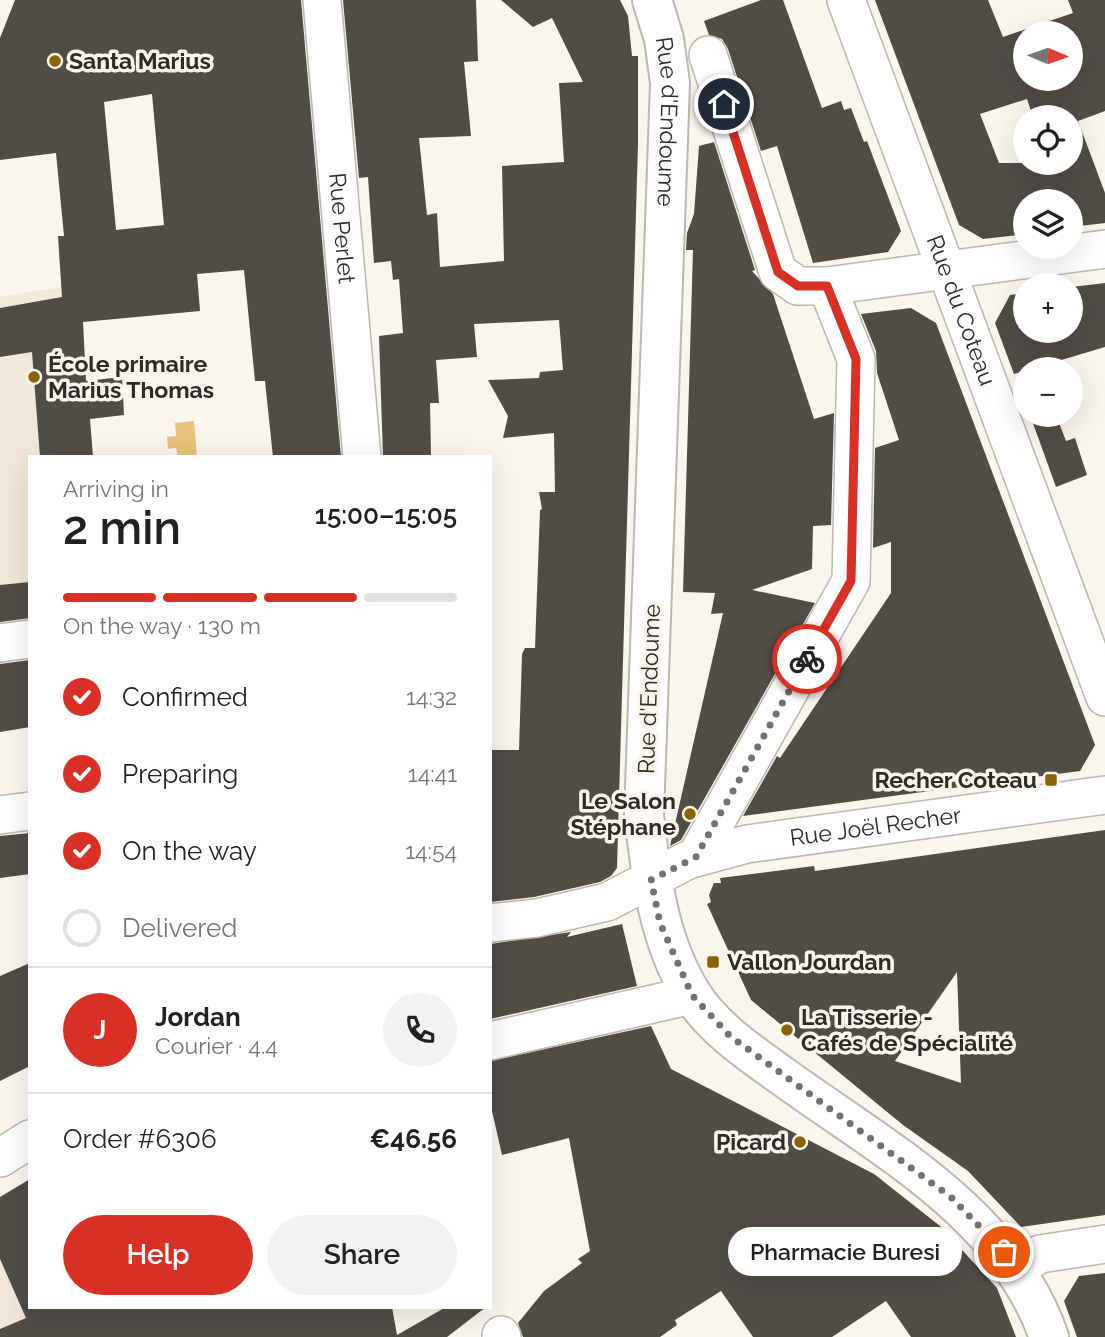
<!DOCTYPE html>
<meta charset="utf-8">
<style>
body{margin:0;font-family:Raleway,sans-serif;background:#f2f2f2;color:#202124;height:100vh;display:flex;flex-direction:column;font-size:26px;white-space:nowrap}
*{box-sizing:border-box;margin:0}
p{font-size:23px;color:#757577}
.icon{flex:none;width:38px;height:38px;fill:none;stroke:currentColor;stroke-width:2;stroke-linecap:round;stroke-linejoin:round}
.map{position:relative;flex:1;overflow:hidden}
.side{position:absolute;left:28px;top:455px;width:464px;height:854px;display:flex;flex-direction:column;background:#fff;border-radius:0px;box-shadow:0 7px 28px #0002}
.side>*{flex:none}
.needle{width:46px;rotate:92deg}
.tools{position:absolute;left:1013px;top:21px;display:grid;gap:14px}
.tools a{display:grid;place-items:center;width:70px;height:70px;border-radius:50%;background:#fff;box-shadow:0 7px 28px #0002;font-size:35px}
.pin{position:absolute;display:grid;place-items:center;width:60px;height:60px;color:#fff;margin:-30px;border:4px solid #fff;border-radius:50%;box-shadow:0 2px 7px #0007}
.courier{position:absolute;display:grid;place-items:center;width:70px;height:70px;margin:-35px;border:5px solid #d93025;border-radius:50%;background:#fff;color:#222;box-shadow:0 2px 9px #0007}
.bubble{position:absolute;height:49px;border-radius:24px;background:#fff;box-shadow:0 7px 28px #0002;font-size:23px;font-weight:600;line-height:49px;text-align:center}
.head em{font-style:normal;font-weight:600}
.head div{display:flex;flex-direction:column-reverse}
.head{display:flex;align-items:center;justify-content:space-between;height:119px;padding:0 35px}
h1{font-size:46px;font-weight:600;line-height:52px}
.bar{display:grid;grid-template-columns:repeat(4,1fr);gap:10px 7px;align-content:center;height:84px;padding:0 35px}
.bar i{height:9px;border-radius:5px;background:#e0e0e0}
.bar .on{background:#d93025}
.bar p{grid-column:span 4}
.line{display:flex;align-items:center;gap:18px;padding:0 35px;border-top:2px solid #e0e0e0}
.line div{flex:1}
.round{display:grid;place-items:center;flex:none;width:74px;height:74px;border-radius:37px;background:#f2f2f2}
ol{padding:0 35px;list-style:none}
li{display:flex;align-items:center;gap:21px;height:77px}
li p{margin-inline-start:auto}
li .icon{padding:7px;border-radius:50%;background:#d93025;color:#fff;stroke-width:4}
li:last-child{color:#757577}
li i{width:38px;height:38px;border:4px solid #e0e0e0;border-radius:50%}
.action{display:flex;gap:14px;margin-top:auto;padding:14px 35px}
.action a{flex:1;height:80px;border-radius:42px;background:#d93025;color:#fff;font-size:28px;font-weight:600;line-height:80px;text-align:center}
.action a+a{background:#f2f2f2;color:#202124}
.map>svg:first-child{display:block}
.built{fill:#f1e8d9}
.water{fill:#ebc17a}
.building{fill:#504c46;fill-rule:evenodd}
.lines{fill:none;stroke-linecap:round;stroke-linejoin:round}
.minor-casing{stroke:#bcb7af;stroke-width:40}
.tertiary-casing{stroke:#bcb7af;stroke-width:42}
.minor{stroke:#fff;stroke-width:37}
.tertiary{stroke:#fff;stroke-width:38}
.done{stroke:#74726d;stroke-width:7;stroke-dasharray:0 12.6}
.route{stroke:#d93025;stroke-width:9}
.poi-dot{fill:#8b6203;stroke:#faf5ed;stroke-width:2.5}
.labels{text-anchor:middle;stroke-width:7;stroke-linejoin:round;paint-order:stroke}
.poi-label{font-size:23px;font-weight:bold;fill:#2c2b28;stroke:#faf5ed;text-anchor:start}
.street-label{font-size:23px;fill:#2c2b28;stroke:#faf5ed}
</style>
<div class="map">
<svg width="1105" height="1337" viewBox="0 0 1105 1337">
<rect width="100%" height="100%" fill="#faf5ed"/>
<g class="built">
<polygon points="62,287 72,457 30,457 30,630 0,634 0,297"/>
<polygon points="0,1197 30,1307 73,1307 0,1337"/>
</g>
<polygon class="water" points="194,421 197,457 178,457 176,448 168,449 167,437 176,436 175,423"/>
<g class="building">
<path d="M15,0H301L341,457H273L265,381H255L244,270L197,274L200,311L83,322L86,381L122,377L124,415L90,419L93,457H40L32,352L0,357V308L62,297L58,236H64L56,153L0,160V38ZM152,94L164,225L116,230L104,102Z"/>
<polygon points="343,0 476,0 478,61 464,62 471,136 419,138 427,215 437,213 440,267 504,261 502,166 564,162 559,83 583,82 552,18 533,27 501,0 620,0 628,16 632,56 638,56 638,144 618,832 617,868 611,876 600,882 534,897 490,902 490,750 519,750 522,654 525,648 535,648 540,510 542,509 539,492 555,492 554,433 503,438 508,416 488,380 539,378 540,372 563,370 559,320 474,324 477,357 436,360 439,403 430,403 431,455 383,457 379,336 403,333 399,279 393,280 391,261 374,263 368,177 359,178"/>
<polygon points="761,0 783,0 822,108 841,101 844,110 851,108 864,142 867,141 901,231 888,252 813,263 777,146 761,151 728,49 722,39 709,35 704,21"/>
<path d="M875,0H988L1003,37L1073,13L1068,0H1105V111L1078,121L1105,193V223L1071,227V201H1026V234L983,239L959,225ZM1026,33H1071V79H1026ZM1027,99L1033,117H1071V163H999L980,114Z"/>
<polygon points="714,142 755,270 752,271 773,294 814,419 834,413 831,525 813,526 812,569 752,590 815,603 681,840 670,846 723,613 711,614 715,593 683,592 693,250 686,250 687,233 694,214 699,146"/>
<polygon points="1105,283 1105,347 1014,374 995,323 1010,295 1026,293 1026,331 1071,331 1071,287"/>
<polygon points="911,308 936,323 1095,745 1080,771 743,816 777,756 780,758 891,593 891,542 873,548 875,448 899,440 877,373 876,351 861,314"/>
<polygon points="1030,415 1056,415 1066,441 1075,438 1087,475 1056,487"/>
<polygon points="30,582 30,618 0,622 0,585"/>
<polygon points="30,660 30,727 0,732 0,664"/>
<path d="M1105,830V1215L1021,1227L968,1171L903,1125L751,1000L707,904L711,902L709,895L714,883H721L720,878L814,866L815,871ZM957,972L961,1083L895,1061Z"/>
<polygon points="30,833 30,874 0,878 0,836"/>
<polygon points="622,924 637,986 490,1019 490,944 571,932 567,937"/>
<polygon points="30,963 30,1066 0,1081 0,976"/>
<polygon points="651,1026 671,1069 874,1174 940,1226 997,1288 1016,1337 911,1337 886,1301 832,1337 753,1337 721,1291 675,1320 677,1325 660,1337 523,1337 518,1323 544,1291 582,1263 578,1259 590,1251 569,1138 502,1155 490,1102 490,1061"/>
<polygon points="30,1179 30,1307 392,1307 397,1335 446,1307 486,1307 447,1337 0,1337 0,1329 26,1318 0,1259 0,1197"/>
<polygon points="1105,1273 1105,1337 1077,1337 1064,1301 1079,1276"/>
</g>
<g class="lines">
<defs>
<g id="minor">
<path id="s1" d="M322,0L362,457"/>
<path id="s2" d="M846,0L1105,697"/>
<polyline points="708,55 778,272 798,286 827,286 1105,249"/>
<polyline points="0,643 30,639"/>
<polyline points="0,815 30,811"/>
<polyline points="696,857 851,581 856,359 827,286"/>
<path id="s3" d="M490,923L537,918L607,902L688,860L747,844L1105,795"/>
<polyline points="490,1041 692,995"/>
<polyline points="0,1158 30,1139"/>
<polyline points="1017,1268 1040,1254 1105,1244"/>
<polyline points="501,1335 502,1337"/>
</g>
<g id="tertiary">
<path id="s4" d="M652,0L664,39L670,83L644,815C651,877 658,939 691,993C712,1028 753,1055 785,1078C885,1150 1007,1215 1049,1337"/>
</g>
</defs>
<use href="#minor" class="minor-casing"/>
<use href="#tertiary" class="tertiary-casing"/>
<use href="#minor" class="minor"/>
<use href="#tertiary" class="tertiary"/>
</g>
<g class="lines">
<polyline class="done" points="807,659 696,857 651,880 660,923 692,995 730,1036 951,1197 1004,1252"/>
<polyline class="route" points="724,104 778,272 798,286 827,286 856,359 851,581 807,659"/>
</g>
<g class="poi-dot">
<circle cx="55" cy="61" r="7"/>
<circle cx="34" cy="377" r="7"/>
<rect x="1044" y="773" width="14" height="14" rx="3.5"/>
<circle cx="690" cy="814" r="7"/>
<rect x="706" y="955" width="14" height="14" rx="3.5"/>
<circle cx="787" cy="1030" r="7"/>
<circle cx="800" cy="1142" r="7"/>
</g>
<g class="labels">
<g class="poi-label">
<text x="69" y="69">Santa Marius</text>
<text x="48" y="372">École primaire<tspan x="48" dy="26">Marius Thomas</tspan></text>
<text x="1037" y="788" text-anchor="end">Recher Coteau</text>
<text x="676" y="809" text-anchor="end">Le Salon<tspan x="676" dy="26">Stéphane</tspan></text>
<text x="727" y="970">Vallon Jourdan</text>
<text x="801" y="1025">La Tisserie -<tspan x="801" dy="26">Cafés de Spécialité</tspan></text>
<text x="786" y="1150" text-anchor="end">Picard</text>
</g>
<g class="street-label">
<text dy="8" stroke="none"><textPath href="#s4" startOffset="124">Rue d'Endoume</textPath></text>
<text dy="8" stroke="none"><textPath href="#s1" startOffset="229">Rue Perlet</textPath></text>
<text dy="8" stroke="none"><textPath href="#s2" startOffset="331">Rue du Coteau</textPath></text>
<text transform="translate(649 689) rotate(-88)" y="8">Rue d'Endoume</text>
<text dy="8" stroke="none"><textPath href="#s3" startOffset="401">Rue Joël Recher</textPath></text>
</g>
</g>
</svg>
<div class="tools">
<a><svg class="needle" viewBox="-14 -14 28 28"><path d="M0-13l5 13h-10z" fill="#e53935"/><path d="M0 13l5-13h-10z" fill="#757577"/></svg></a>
<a><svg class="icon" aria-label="locate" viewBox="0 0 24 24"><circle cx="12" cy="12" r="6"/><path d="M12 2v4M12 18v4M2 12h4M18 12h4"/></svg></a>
<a><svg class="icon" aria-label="layers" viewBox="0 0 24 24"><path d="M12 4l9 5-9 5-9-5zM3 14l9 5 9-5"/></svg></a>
<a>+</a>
<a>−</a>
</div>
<div class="pin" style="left:1004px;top:1252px;background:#ea580c"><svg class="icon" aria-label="bag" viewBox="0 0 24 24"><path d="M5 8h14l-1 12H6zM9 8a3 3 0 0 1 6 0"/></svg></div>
<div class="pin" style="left:724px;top:104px;background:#1f2937"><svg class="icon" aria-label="home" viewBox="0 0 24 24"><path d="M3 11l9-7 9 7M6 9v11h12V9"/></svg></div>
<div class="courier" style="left:807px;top:659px"><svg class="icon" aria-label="bike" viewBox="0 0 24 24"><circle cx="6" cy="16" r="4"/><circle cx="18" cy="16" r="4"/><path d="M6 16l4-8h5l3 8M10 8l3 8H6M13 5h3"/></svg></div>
<div class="bubble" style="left:728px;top:1227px;width:234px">Pharmacie Buresi</div>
<section class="side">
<div class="head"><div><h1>2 min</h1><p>Arriving in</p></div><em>15:00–15:05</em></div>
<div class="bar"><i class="on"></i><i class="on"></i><i class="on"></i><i></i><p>On the way · 130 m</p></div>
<ol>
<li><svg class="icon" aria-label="check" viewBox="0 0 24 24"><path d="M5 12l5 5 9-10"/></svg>Confirmed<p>14:32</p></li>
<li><svg class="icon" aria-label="check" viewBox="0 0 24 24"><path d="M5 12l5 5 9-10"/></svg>Preparing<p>14:41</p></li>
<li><svg class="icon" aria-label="check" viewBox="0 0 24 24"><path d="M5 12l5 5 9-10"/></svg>On the way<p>14:54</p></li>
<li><i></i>Delivered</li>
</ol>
<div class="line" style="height:126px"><b class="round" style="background:#d93025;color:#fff">J</b><div><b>Jordan</b><p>Courier · 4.4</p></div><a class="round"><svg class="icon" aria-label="phone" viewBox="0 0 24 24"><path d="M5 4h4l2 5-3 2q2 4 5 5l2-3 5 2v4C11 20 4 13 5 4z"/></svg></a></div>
<div class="line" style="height:91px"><div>Order #6306</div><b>€46.56</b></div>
<div class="action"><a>Help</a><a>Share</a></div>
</section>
</div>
